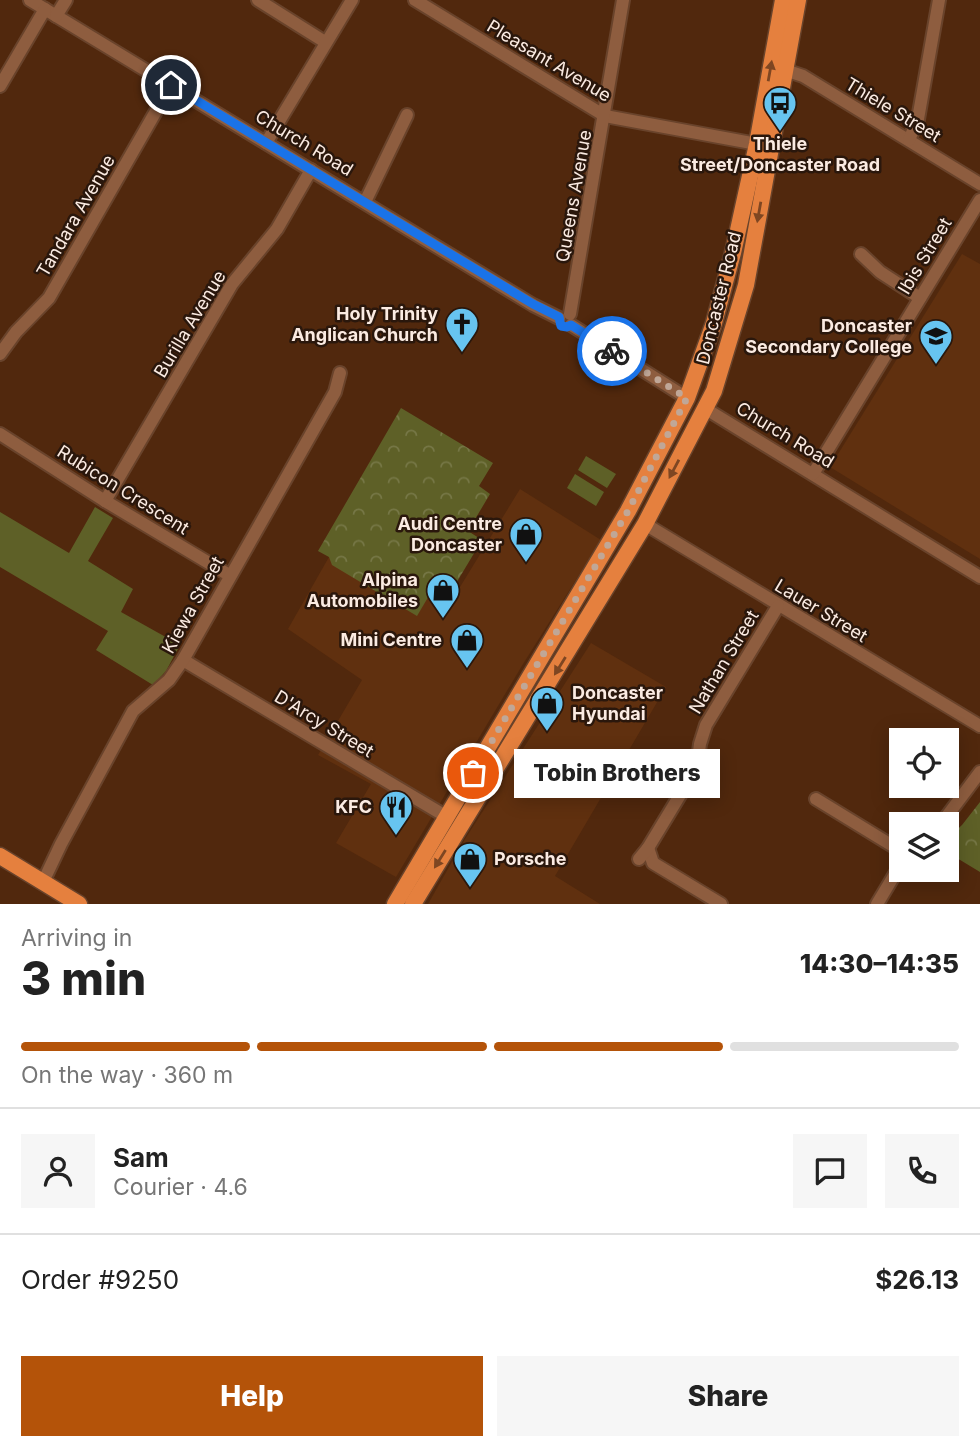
<!DOCTYPE html>
<meta charset="utf-8">
<style>
body{margin:0;font-family:Inter,sans-serif;background:#f6f6f6;color:#222;height:100vh;display:flex;flex-direction:column;font-size:26px;white-space:nowrap}
*{box-sizing:border-box;margin:0}
p{font-size:23px;color:#767676}
.icon{flex:none;width:38px;height:38px;fill:none;stroke:currentColor;stroke-width:2;stroke-linecap:round;stroke-linejoin:round}
.map{position:relative;height:904px;overflow:hidden}
.details{display:flex;flex-direction:column;background:#fff;flex:1}
.details>*{flex:none}
.controls{position:absolute;left:889px;top:728px;display:grid;gap:14px}
.controls a{display:grid;place-items:center;width:70px;height:70px;border-radius:0px;background:#fff;box-shadow:0 4px 18px #0003;font-size:35px}
.pin{position:absolute;display:grid;place-items:center;width:60px;height:60px;color:#fff;margin:-30px;border:4px solid #fff;border-radius:50%;box-shadow:0 2px 7px #0007}
.courier{position:absolute;display:grid;place-items:center;width:70px;height:70px;margin:-35px;border:5px solid #1a73e8;border-radius:50%;background:#fff;color:#222;box-shadow:0 2px 9px #0007}
.bubble{position:absolute;height:49px;border-radius:0px;background:#fff;box-shadow:0 4px 18px #0003;font-size:23px;font-weight:800;line-height:49px;text-align:center}
.head em{font-style:normal;font-weight:800}
.head div{display:flex;flex-direction:column-reverse}
.head{display:flex;align-items:center;justify-content:space-between;height:119px;padding:0 21px}
h1{font-size:46px;font-weight:800;line-height:52px}
.bar{display:grid;grid-template-columns:repeat(4,1fr);gap:10px 7px;align-content:center;height:84px;padding:0 21px}
.bar i{height:9px;border-radius:5px;background:#e0e0e0}
.bar .on{background:#b45309}
.bar p{grid-column:span 4}
.line{display:flex;align-items:center;gap:18px;padding:0 21px;border-top:2px solid #e0e0e0}
.line div{flex:1}
.round{display:grid;place-items:center;flex:none;width:74px;height:74px;border-radius:0px;background:#f6f6f6}
.primary-button{display:flex;gap:14px;margin-top:auto;padding:14px 21px}
.primary-button a{flex:1;height:80px;border-radius:0px;background:#b45309;color:#fff;font-size:28px;font-weight:800;line-height:80px;text-align:center}
.primary-button a+a{background:#f6f6f6;color:#222}
.map>svg:first-child{display:block}
.built{fill:#60300f}
.grass{fill:#5e6027}
.park{fill:url(#park-crowns)}
.lines{fill:none;stroke-linecap:round;stroke-linejoin:round}
.minor-casing{stroke:#69432b;stroke-width:16}
.major-casing{stroke:#69432b;stroke-width:19}
.minor{stroke:#8e5d3f;stroke-width:12}
.major{stroke:#e5803e;stroke-width:16}
.oneway{fill:#7e4622}
.done{stroke:#c0a797;stroke-width:7;stroke-dasharray:0 12.6}
.route{stroke:#1a73e8;stroke-width:9}
.labels{text-anchor:middle;stroke-width:5;stroke-linejoin:round;paint-order:stroke}
.street-label{font-size:18px;fill:#fbebe2;stroke:#2a170c}
.poi-label{font-size:18px;font-weight:bold;fill:#fbebe2;stroke:#2a170c;text-anchor:end}
</style>
<div class="map">
<svg width="980" height="904" viewBox="0 0 980 904">
<defs>
<pattern id="park-crowns" width="20" height="18" patternUnits="userSpaceOnUse" patternTransform="scale(1.75)"><rect width="20" height="18" fill="#5e6027"/><path d="M2 6a3 3 0 1 1 6 0M12 15a3 3 0 1 1 6 0" fill="none" stroke="#767746"/></pattern>
</defs>
<rect width="100%" height="100%" fill="#51280d"/>
<g class="built">
<polygon points="962,254 980,264 980,559 830,467"/>
<polygon points="520,489 601,540 523,664 396,877 336,843 371,784 318,755 362,680 288,629 329,557 440,576 460,587"/>
<polygon points="591,643 666,687 555,876 600,904 428,904 465,839"/>
</g>
<g class="grass">
<polygon points="586,456 616,474 607,488 578,470"/>
<polygon points="575,474 604,492 596,506 567,488"/>
<polygon points="95,507 113,518 88,561 133,589 121,612 180,645 166,671 153,685 96,650 108,631 0,567 0,512 69,553"/>
</g>
<g class="park">
<polygon points="401,408 493,463 479,486 490,494 468,531 482,540 455,585 440,577 417,616 332,565 329,557 318,551"/>
<polygon points="980,802 980,872 947,852 947,839 962,825"/>
</g>
<g class="lines">
<defs>
<g id="minor">
<polyline points="30,0 533,305 559,318"/>
<polyline points="258,0 325,42"/>
<polyline points="415,0 605,116 757,144"/>
<polyline points="56,16 66,0"/>
<polyline points="785,70 803,76 980,184"/>
<polyline points="0,86 45,9"/>
<polyline points="909,140 918,119 939,0"/>
<polyline points="266,143 352,0"/>
<polyline points="365,202 407,115"/>
<polyline points="861,254 880,272 920,298"/>
<polyline points="570,314 623,0"/>
<polyline points="571,325 687,398"/>
<polyline points="0,354 16,332 49,298 171,85"/>
<polyline points="706,409 980,577"/>
<polyline points="0,434 105,501 229,575"/>
<polyline points="813,474 980,200"/>
<polyline points="105,501 232,284 277,229 311,170"/>
<polyline points="645,524 980,726"/>
<polyline points="183,660 447,817"/>
<polyline points="816,799 901,851"/>
<polyline points="941,824 980,772"/>
<polyline points="648,848 653,863 721,904"/>
<polyline points="639,859 648,848 697,767 700,744 706,725 778,606"/>
<polyline points="43,882 61,844 133,711 169,680 183,660 335,392 340,373"/>
<polyline points="877,904 901,864"/>
</g>
<g id="major">
<polyline points="0,856 79,904"/>
<polyline points="395,904 628,511 687,398 714,323 733,253 757,144 783,0"/>
<polyline points="413,904 645,524 714,391 746,285 798,0"/>
</g>
</defs>
<use href="#minor" class="minor-casing"/>
<use href="#major" class="major-casing"/>
<use href="#minor" class="minor"/>
<use href="#major" class="major"/>
</g>
<defs><path id="oneway-solid" d="M-6-.8H1V-3.2L6.5 0L1 3.2V.8H-6Z" transform="scale(1.75)"/></defs>
<g class="oneway">
<use href="#oneway-solid" transform="translate(770 71) rotate(-80)"/>
<use href="#oneway-solid" transform="translate(759 212) rotate(100)"/>
<use href="#oneway-solid" transform="translate(674 469) rotate(118)"/>
<use href="#oneway-solid" transform="translate(560 666) rotate(122)"/>
<use href="#oneway-solid" transform="translate(440 859) rotate(122)"/>
</g>
<g class="lines">
<polyline class="done" points="473,773 628,511 687,398 612,351"/>
<polyline class="route" points="171,85 533,304 559,317 561,326 567,327 571,325 612,351"/>
</g>
<defs>
<symbol id="bus-pin" viewBox="-11 -11 22 30"><path d="M0 17L-7.5 6A9.5 9.5 0 1 1 7.5 6Z" fill="#67c4f0" stroke="#2a170c"/><path d="M-5-6H5V4H4V6H2V4H-2V6H-4V4H-5ZM-3.5-4V0h7V-4ZM-3.5 1.2v1.5H-2V1.2ZM2 1.2v1.5H3.5V1.2Z" fill="#111"/></symbol>
<symbol id="church-pin" viewBox="-11 -11 22 30"><path d="M0 17L-7.5 6A9.5 9.5 0 1 1 7.5 6Z" fill="#67c4f0" stroke="#2a170c"/><path d="M-1.2-6h2.4v3.5h3.3v2.4h-3.3V6h-2.4V-.1h-3.3v-2.4h3.3Z" fill="#111"/></symbol>
<symbol id="school-pin" viewBox="-11 -11 22 30"><path d="M0 17L-7.5 6A9.5 9.5 0 1 1 7.5 6Z" fill="#67c4f0" stroke="#2a170c"/><path d="M0-5L7-2L0 1L-7-2ZM-4 1L0 2.5L4 1V4Q0 6-4 4Z" fill="#111"/></symbol>
<symbol id="shop-pin" viewBox="-11 -11 22 30"><path d="M0 17L-7.5 6A9.5 9.5 0 1 1 7.5 6Z" fill="#67c4f0" stroke="#2a170c"/><path d="M-5-2.5h2.3a2.7 3.5 0 0 1 5.4 0H5L5.5 6h-11ZM-1.5-2.5h3a1.5 2.3 0 0 0-3 0Z" fill="#111"/></symbol>
<symbol id="restaurant-pin" viewBox="-11 -11 22 30"><path d="M0 17L-7.5 6A9.5 9.5 0 1 1 7.5 6Z" fill="#67c4f0" stroke="#2a170c"/><path d="M-5-6h1v4h1v-4h1v4h1v-4h1v5L-1.5 .5V6h-2V.5L-5-1ZM5-6V6H3V1.5H1.5Q1.5-4 5-6Z" fill="#111"/></symbol>
</defs>
<g fill-rule="evenodd">
<use href="#bus-pin" x="761" y="84" width="38" height="52"/>
<use href="#church-pin" x="443" y="305" width="38" height="52"/>
<use href="#school-pin" x="917" y="317" width="38" height="52"/>
<use href="#shop-pin" x="507" y="515" width="38" height="52"/>
<use href="#shop-pin" x="424" y="571" width="38" height="52"/>
<use href="#shop-pin" x="448" y="621" width="38" height="52"/>
<use href="#shop-pin" x="528" y="684" width="38" height="52"/>
<use href="#restaurant-pin" x="377" y="788" width="38" height="52"/>
<use href="#shop-pin" x="451" y="840" width="38" height="52"/>
</g>
<g class="labels">
<g class="street-label">
<text transform="translate(549 61) rotate(31)" y="6">Pleasant Avenue</text>
<text transform="translate(893 110) rotate(31)" y="6">Thiele Street</text>
<text transform="translate(304 143) rotate(31)" y="6">Church Road</text>
<text transform="translate(574 196) rotate(-80)" y="6">Queens Avenue</text>
<text transform="translate(76 216) rotate(-60)" y="6">Tandara Avenue</text>
<text transform="translate(925 256) rotate(-59)" y="6">Ibis Street</text>
<text transform="translate(719 298) rotate(-76)" y="6">Doncaster Road</text>
<text transform="translate(190 324) rotate(-59)" y="6">Burilla Avenue</text>
<text transform="translate(785 435) rotate(31)" y="6">Church Road</text>
<text transform="translate(123 490) rotate(32)" y="6">Rubicon Crescent</text>
<text transform="translate(193 605) rotate(-61)" y="6">Kiewa Street</text>
<text transform="translate(821 611) rotate(31)" y="6">Lauer Street</text>
<text transform="translate(724 662) rotate(-59)" y="6">Nathan Street</text>
<text transform="translate(324 724) rotate(31)" y="6">D'Arcy Street</text>
</g>
<g class="poi-label">
<text x="780" y="150" text-anchor="middle">Thiele<tspan x="780" dy="21">Street/Doncaster Road</tspan></text>
<text x="438" y="320">Holy Trinity<tspan x="438" dy="21">Anglican Church</tspan></text>
<text x="912" y="332">Doncaster<tspan x="912" dy="21">Secondary College</tspan></text>
<text x="502" y="530">Audi Centre<tspan x="502" dy="21">Doncaster</tspan></text>
<text x="418" y="586">Alpina<tspan x="418" dy="21">Automobiles</tspan></text>
<text x="442" y="646">Mini Centre</text>
<text x="572" y="699" text-anchor="start">Doncaster<tspan x="572" dy="21">Hyundai</tspan></text>
<text x="372" y="813">KFC</text>
<text x="494" y="865" text-anchor="start">Porsche</text>
</g>
</g>
</svg>
<div class="controls">
<a><svg class="icon" aria-label="locate" viewBox="0 0 24 24"><circle cx="12" cy="12" r="6"/><path d="M12 2v4M12 18v4M2 12h4M18 12h4"/></svg></a>
<a><svg class="icon" aria-label="layers" viewBox="0 0 24 24"><path d="M12 4l9 5-9 5-9-5zM3 14l9 5 9-5"/></svg></a>
</div>
<div class="pin" style="left:473px;top:773px;background:#ea580c"><svg class="icon" aria-label="bag" viewBox="0 0 24 24"><path d="M5 8h14l-1 12H6zM9 8a3 3 0 0 1 6 0"/></svg></div>
<div class="pin" style="left:171px;top:85px;background:#1f2937"><svg class="icon" aria-label="home" viewBox="0 0 24 24"><path d="M3 11l9-7 9 7M6 9v11h12V9"/></svg></div>
<div class="courier" style="left:612px;top:351px"><svg class="icon" aria-label="bike" viewBox="0 0 24 24"><circle cx="6" cy="16" r="4"/><circle cx="18" cy="16" r="4"/><path d="M6 16l4-8h5l3 8M10 8l3 8H6M13 5h3"/></svg></div>
<div class="bubble" style="left:514px;top:749px;width:206px">Tobin Brothers</div>
</div>
<section class="details">
<div class="head"><div><h1>3 min</h1><p>Arriving in</p></div><em>14:30–14:35</em></div>
<div class="bar"><i class="on"></i><i class="on"></i><i class="on"></i><i></i><p>On the way · 360 m</p></div>
<div class="line" style="height:126px"><a class="round"><svg class="icon" aria-label="person" viewBox="0 0 24 24"><circle cx="12" cy="8" r="4"/><path d="M4 21q1-7 8-7t8 7"/></svg></a><div><b>Sam</b><p>Courier · 4.6</p></div><a class="round"><svg class="icon" aria-label="chat" viewBox="0 0 24 24"><path d="M4 5h16v11H9l-5 4z"/></svg></a><a class="round"><svg class="icon" aria-label="phone" viewBox="0 0 24 24"><path d="M5 4h4l2 5-3 2q2 4 5 5l2-3 5 2v4C11 20 4 13 5 4z"/></svg></a></div>
<div class="line" style="height:91px"><div>Order #9250</div><b>$26.13</b></div>
<div class="primary-button"><a>Help</a><a>Share</a></div>
</section>
